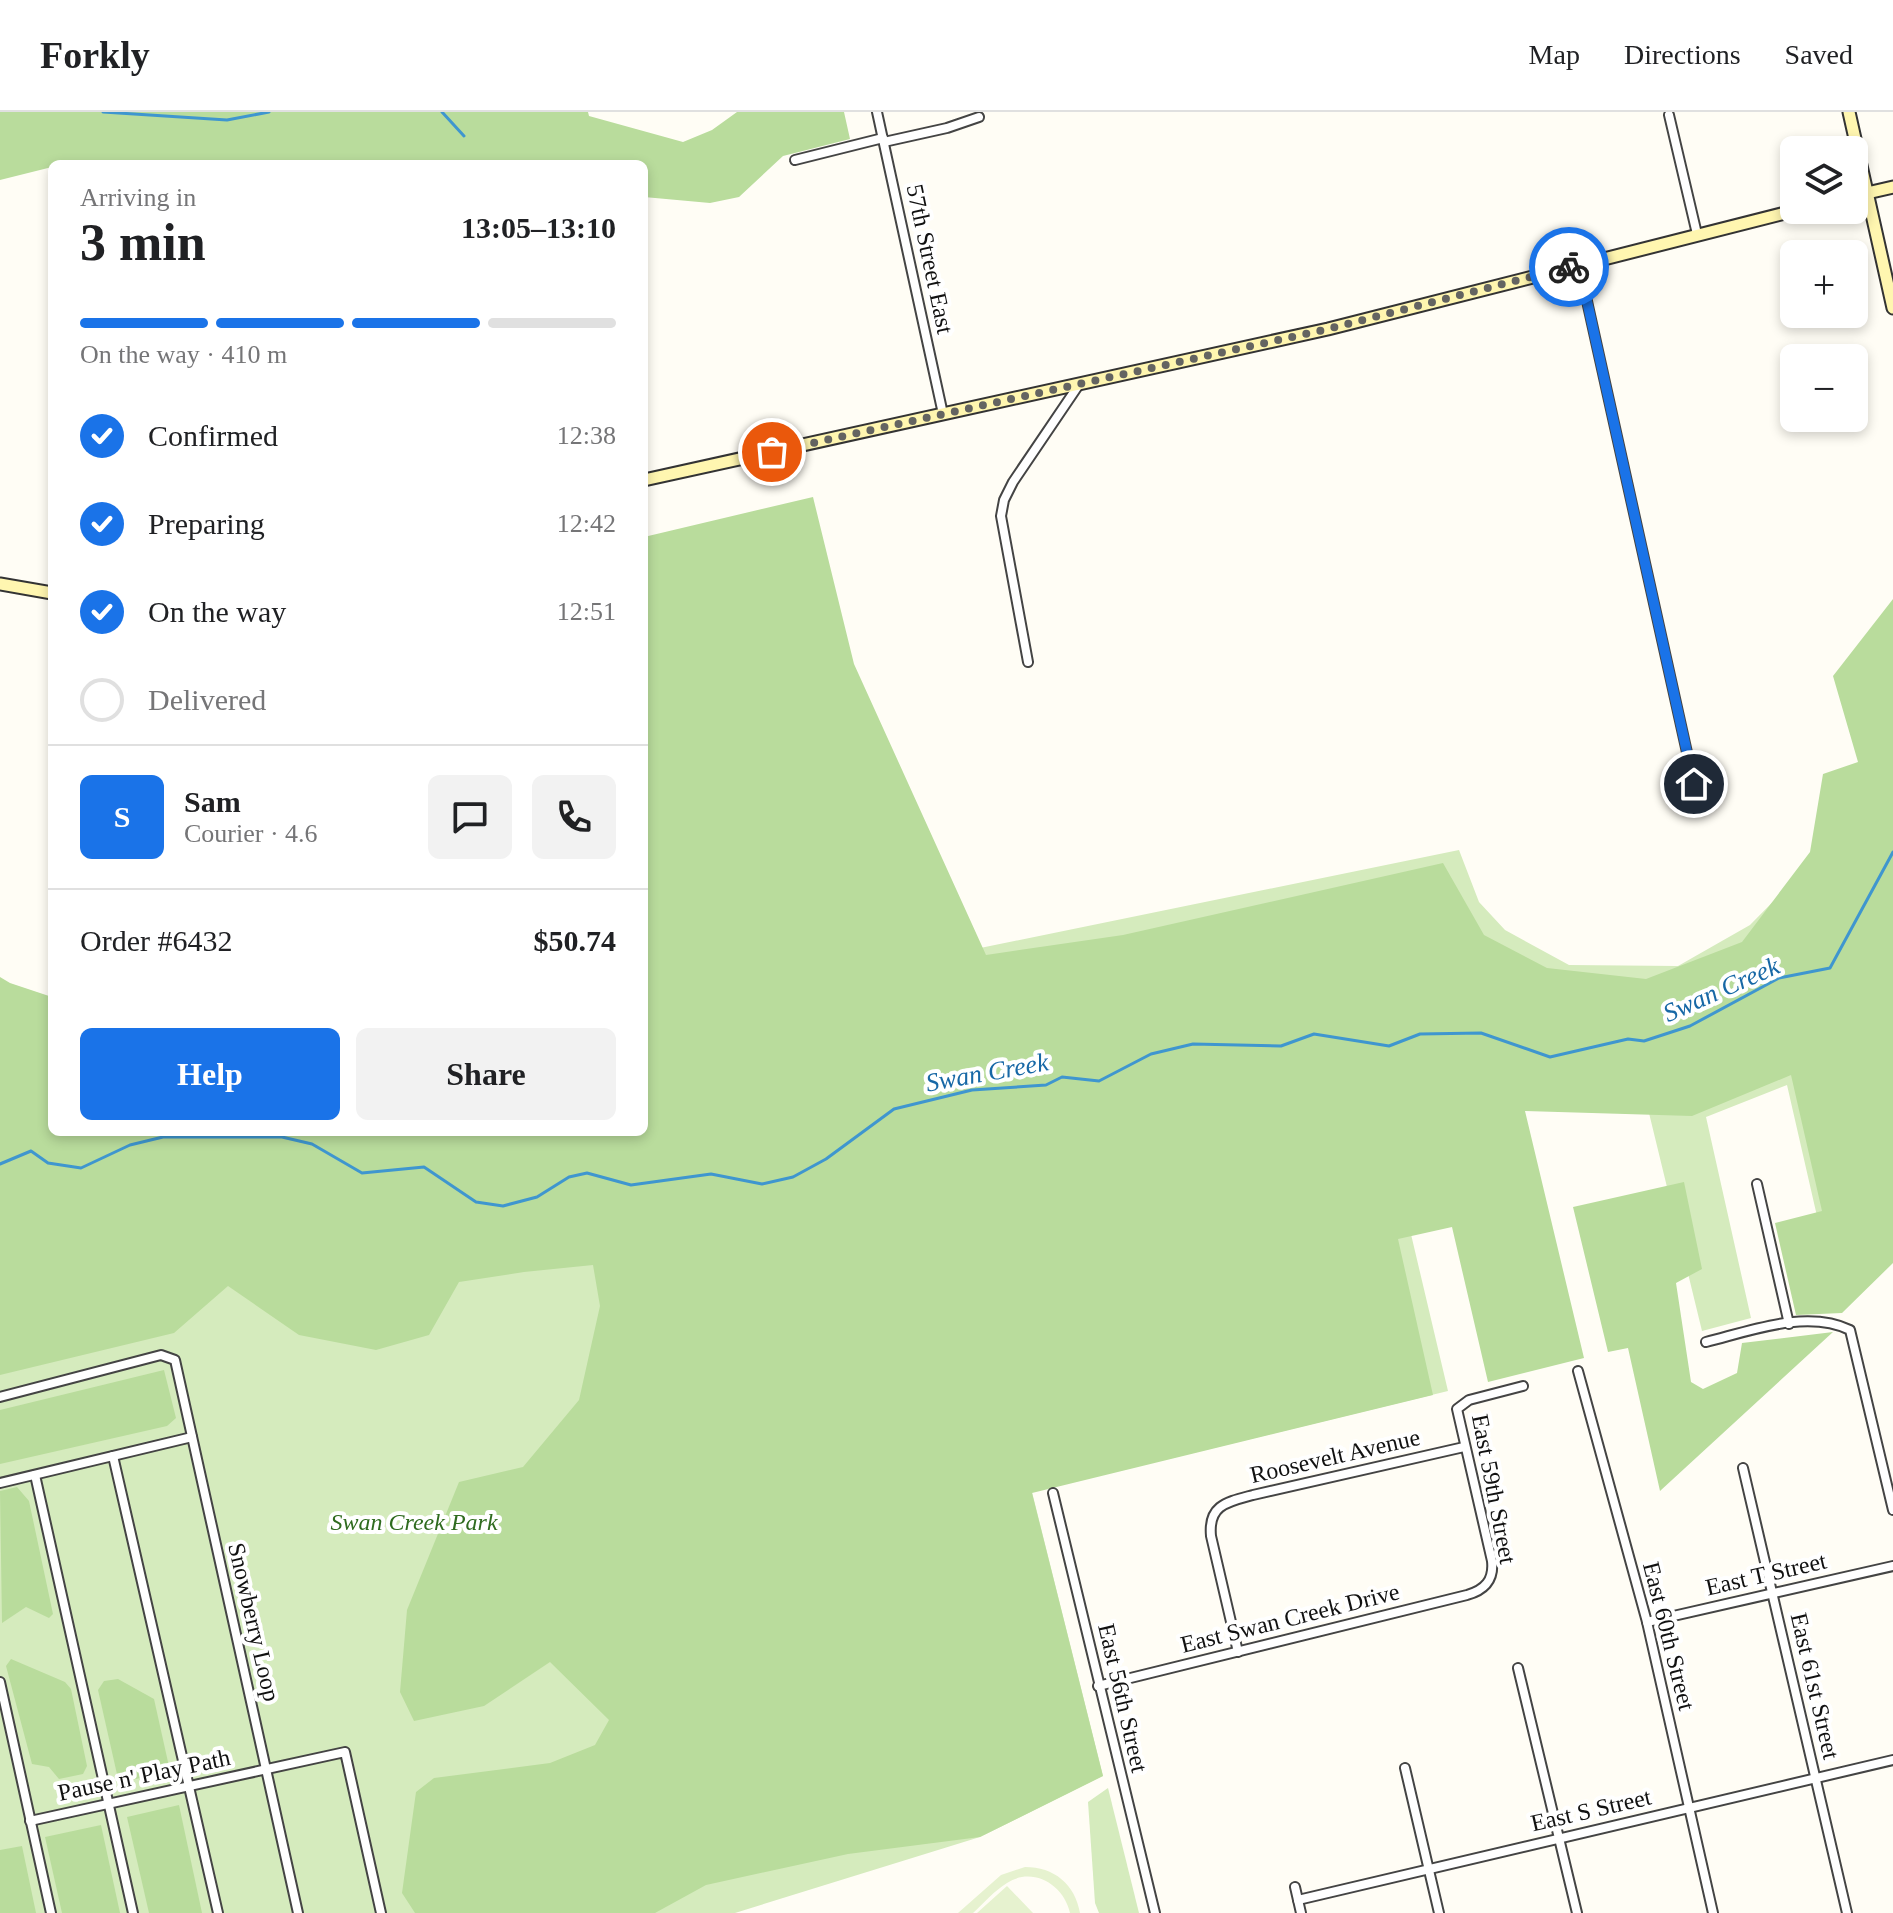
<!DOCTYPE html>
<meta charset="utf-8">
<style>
body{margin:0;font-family:"Times New Roman",serif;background:#f2f2f2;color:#202124;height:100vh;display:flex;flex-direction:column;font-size:30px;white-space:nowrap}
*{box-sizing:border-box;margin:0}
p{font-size:26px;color:#757577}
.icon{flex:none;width:44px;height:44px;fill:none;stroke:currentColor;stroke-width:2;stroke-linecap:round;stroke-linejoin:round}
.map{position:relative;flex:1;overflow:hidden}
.sheet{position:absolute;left:48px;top:48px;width:600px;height:976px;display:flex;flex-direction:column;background:#fff;border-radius:12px;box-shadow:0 4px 12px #0003}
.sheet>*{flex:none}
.buttons{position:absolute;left:1780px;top:24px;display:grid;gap:16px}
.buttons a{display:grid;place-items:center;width:88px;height:88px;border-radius:12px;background:#fff;box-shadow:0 4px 12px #0003;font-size:40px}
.pin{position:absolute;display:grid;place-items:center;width:68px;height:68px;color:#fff;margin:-34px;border:4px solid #fff;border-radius:50%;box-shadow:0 2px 8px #0007}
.courier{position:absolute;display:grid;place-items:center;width:80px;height:80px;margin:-40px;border:6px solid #1a73e8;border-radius:50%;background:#fff;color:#222;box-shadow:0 2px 10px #0007}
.summary em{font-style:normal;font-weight:800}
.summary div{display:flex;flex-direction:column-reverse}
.summary{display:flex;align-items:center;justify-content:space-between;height:136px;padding:0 32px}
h1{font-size:52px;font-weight:800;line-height:60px}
.bar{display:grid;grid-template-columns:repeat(4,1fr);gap:12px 8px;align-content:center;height:96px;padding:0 32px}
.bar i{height:10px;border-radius:6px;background:#e0e0e0}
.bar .current{background:#1a73e8}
.bar p{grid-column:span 4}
.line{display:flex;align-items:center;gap:20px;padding:0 32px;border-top:2px solid #e0e0e0}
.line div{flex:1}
.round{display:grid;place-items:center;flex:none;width:84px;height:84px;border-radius:12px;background:#f2f2f2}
ol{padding:0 32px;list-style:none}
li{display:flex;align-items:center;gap:24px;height:88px}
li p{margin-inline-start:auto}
li .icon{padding:8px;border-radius:50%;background:#1a73e8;color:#fff;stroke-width:4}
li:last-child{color:#757577}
li i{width:44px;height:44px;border:4px solid #e0e0e0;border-radius:50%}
.primary-button{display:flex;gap:16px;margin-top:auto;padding:16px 32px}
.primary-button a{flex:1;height:92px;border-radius:12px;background:#1a73e8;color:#fff;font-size:32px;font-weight:800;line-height:92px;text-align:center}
.primary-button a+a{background:#f2f2f2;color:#202124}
header{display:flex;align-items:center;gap:48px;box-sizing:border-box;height:112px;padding:0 40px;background:#fff;border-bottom:2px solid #e0e0e0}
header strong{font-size:38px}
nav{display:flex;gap:44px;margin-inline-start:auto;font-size:28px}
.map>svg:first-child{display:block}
.green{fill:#d5ebbd}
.forest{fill:#b9dc9c}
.pitch{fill:#e6f2cf}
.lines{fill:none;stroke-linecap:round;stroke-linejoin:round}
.stream{stroke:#3f96cf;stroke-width:3}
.street-casing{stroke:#444;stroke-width:12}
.secondary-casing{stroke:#333;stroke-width:15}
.street{stroke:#fff;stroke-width:8}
.secondary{stroke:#fff6b0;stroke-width:11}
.done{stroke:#646461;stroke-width:8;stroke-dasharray:0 14.4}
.route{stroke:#1a73e8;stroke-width:10}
.labels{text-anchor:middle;stroke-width:8;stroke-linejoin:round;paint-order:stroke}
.street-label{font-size:24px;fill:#111;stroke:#fff}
.park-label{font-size:24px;font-style:italic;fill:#2f6b1f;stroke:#fff}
.water-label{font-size:26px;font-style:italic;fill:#1768a6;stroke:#fff}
</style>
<header>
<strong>Forkly</strong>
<nav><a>Map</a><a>Directions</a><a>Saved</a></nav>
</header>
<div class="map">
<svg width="1893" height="1801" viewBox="0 0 1893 1801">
<rect width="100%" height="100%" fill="#fffdf5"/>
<g class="green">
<polygon points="1459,738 1479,790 1505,818 1569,853 1678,854 1750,813 1817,745 1838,1196 1787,973 1706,1005 1751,1206 1702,1219 1649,1001 1526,995 1385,1012 1448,1279 1032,1380 1103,1664 980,1725 735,1801 0,1801 0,1040 82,1020 644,1020 644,905"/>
<polygon points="1108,1676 1139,1801 1099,1801 1095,1791 1088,1690"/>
</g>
<g class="forest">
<polygon points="0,0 588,0 589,4 683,30 712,18 737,0 844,0 850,27 783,44 739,85 710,91 644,85 644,52 52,52 52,55 0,68"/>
<polygon points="813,385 854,552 986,843 1123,823 1443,751 1484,823 1547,856 1646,867 1742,830 1810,740 1823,662 1858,650 1833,564 1893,487 1893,1151 1842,1201 1796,1203 1775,1111 1822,1099 1791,963 1692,1004 1525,999 1584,1246 1488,1270 1452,1115 1398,1127 1433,1283 1032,1381 1103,1664 980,1725 848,1742 706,1773 655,1801 415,1801 402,1781 416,1680 434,1666 550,1651 595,1633 609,1608 550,1550 484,1594 414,1609 400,1580 407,1498 459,1370 523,1355 579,1288 600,1194 593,1153 524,1160 459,1170 429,1223 376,1238 299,1223 228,1174 174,1221 0,1263 0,865 10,871 52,885 52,1020 644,1020 644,425"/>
<polygon points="1684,1070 1702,1157 1676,1171 1691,1270 1703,1277 1737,1261 1742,1231 1833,1220 1660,1379 1628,1236 1608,1240 1573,1095"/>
<polygon points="164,1258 176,1306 167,1314 0,1352 0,1298"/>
<polygon points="17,1375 29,1389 53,1502 49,1506 26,1495 2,1511 0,1379"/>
<polygon points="11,1547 65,1570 71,1577 87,1654 83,1662 59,1667 49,1655 32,1652 6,1554"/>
<polygon points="118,1567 154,1587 170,1659 119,1671 98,1578 104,1569"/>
<polygon points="179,1693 202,1801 149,1801 127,1705"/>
<polygon points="101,1713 120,1801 62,1801 45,1725"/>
<polygon points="22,1734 36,1801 0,1801 0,1738"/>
</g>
<g class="pitch">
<path d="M1025,1755C1054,1755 1075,1772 1080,1801H1070C1064,1773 1033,1754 1007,1771C994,1779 984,1791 973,1801H958L1001,1763Z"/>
<polygon points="1007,1774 1033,1801 977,1801"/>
</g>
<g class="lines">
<g class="stream">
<polyline points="103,0 227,8 269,0"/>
<polyline points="442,0 464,24"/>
<polyline points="0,1052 31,1039 48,1051 81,1056 130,1033 163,1025 282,1025 312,1032 362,1061 424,1055 476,1090 503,1094 537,1085 569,1065 587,1061 631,1073 711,1062 762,1072 793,1065 826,1047 894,997 972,978 1046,973 1062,965 1099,969 1151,942 1193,932 1281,934 1314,922 1389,934 1420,922 1481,921 1550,945 1628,927 1644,929 1690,914 1779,866 1830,856 1893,740"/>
</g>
<defs>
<g id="street">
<polyline points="877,0 943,302"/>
<polyline points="1669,3 1697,122"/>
<polyline points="884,30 947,16 979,5"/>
<polyline points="795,48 883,26"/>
<polyline points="1579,153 1694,672"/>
<polyline points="1028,550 1001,404 1004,388 1013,370 1078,274"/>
<polyline points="1757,1072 1789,1212"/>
<path d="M1706,1230C1750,1219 1807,1197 1850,1218L1893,1398"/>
<polyline points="1578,1259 1647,1510 1713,1801"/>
<polyline points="0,1285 161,1243 175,1248 298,1801"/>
<polyline points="113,1344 218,1801"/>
<polyline points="1743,1356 1847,1801"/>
<polyline points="35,1363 133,1801"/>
<polyline points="0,1371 192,1325"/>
<polyline points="1053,1381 1155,1801"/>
<polyline points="1647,1510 1893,1454"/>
<path d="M1238,1540L1211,1424C1208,1393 1227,1390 1253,1383L1464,1335"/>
<polyline points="1518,1556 1577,1801"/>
<polyline points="0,1570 51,1801"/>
<path d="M1098,1574L1467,1483C1485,1478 1494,1468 1492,1449L1457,1297L1469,1288L1523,1274"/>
<polyline points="1405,1656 1439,1801"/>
<polyline points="30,1709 345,1640 381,1801"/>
<polyline points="1295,1775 1301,1801"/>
<polyline points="1298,1788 1893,1648"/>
</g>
<g id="secondary">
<polyline points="1849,0 1893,196"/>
<polyline points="1854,84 1893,75"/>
<polyline points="644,368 1328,217 1797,98"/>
<polyline points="0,472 52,481"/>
</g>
</defs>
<use href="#street" class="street-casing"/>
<use href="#secondary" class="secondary-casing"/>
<use href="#street" class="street"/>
<use href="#secondary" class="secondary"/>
</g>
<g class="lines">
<polyline class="done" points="772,340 1328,217 1569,155"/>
<polyline class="route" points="1569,155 1579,153 1694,672"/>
</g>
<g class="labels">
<g class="street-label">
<text transform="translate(930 147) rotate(78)" y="8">57th Street East</text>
<text transform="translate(1335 1344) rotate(-13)" y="8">Roosevelt Avenue</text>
<text transform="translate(1494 1377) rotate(79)" y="8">East 59th Street</text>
<text transform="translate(1766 1462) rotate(-13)" y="8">East T Street</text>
<text transform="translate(1290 1506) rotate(-14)" y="8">East Swan Creek Drive</text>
<text transform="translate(254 1510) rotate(77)" y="8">Snowberry Loop</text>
<text transform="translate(1669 1524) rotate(76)" y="8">East 60th Street</text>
<text transform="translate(1815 1574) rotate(77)" y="8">East 61st Street</text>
<text transform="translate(1123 1586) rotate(77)" y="8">East 56th Street</text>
<text transform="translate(144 1663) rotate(-12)" y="8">Pause n' Play Path</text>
<text transform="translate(1591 1698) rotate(-13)" y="8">East S Street</text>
</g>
<g class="park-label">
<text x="414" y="1418">Swan Creek Park</text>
</g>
<g class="water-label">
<text transform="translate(1721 877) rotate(-24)" y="9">Swan Creek</text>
<text transform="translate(987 960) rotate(-10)" y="9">Swan Creek</text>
</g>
</g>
</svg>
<div class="buttons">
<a><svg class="icon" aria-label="layers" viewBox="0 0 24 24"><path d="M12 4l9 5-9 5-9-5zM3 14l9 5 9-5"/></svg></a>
<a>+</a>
<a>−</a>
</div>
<div class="pin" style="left:772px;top:340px;background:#ea580c"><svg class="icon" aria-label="bag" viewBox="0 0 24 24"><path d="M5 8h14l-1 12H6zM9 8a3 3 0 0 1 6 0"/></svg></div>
<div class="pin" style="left:1694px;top:672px;background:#1f2937"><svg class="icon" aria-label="home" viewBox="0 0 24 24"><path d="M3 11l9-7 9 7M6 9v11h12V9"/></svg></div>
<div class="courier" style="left:1569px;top:155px"><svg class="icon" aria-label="bike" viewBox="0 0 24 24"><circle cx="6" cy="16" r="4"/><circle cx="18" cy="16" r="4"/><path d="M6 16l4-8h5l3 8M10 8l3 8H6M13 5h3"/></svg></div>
<section class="sheet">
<div class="summary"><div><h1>3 min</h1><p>Arriving in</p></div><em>13:05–13:10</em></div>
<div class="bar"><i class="current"></i><i class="current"></i><i class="current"></i><i></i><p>On the way · 410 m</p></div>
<ol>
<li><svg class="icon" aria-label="check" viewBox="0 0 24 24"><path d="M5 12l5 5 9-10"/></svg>Confirmed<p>12:38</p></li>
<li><svg class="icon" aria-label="check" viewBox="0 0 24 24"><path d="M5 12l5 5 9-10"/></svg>Preparing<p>12:42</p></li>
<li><svg class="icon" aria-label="check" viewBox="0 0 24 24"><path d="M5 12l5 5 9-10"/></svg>On the way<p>12:51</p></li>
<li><i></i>Delivered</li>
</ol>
<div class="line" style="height:144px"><b class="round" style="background:#1a73e8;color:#fff">S</b><div><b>Sam</b><p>Courier · 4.6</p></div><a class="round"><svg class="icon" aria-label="chat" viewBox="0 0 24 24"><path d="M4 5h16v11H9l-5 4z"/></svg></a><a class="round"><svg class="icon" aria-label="phone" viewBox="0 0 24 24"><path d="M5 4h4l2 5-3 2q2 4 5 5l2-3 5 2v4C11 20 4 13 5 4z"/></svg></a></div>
<div class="line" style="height:104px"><div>Order #6432</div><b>$50.74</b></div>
<div class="primary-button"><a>Help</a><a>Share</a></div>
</section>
</div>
